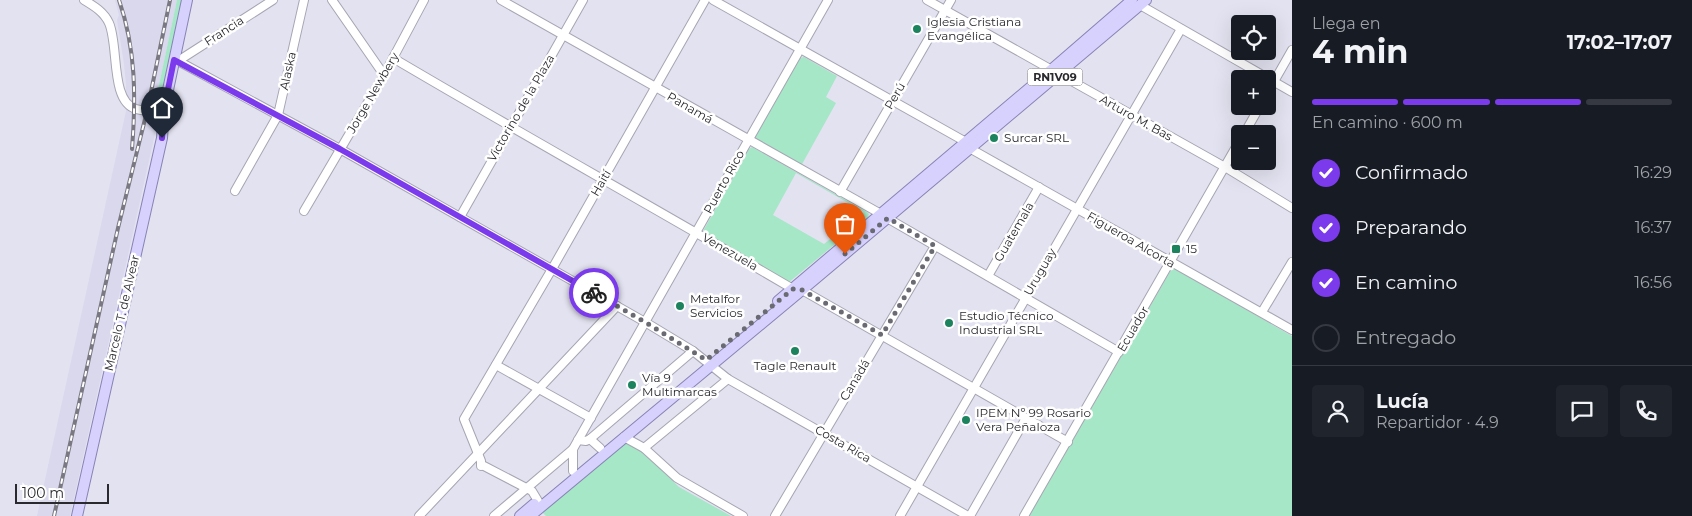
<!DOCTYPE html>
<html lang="es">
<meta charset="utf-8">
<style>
body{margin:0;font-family:Montserrat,sans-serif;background:#20242c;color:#f1f3f6;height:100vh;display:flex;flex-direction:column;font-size:19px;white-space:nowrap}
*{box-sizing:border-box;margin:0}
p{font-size:16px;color:#9ea1a6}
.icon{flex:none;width:28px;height:28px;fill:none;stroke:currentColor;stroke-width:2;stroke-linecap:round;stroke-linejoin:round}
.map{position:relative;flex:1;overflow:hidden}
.side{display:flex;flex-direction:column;background:#171b24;width:400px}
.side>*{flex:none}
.buttons{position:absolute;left:1231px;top:15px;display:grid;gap:10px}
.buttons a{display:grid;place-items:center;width:45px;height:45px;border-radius:5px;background:#171b24;box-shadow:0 5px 20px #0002;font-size:25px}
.scale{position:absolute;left:15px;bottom:12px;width:94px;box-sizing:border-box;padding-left:5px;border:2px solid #29292e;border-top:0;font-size:14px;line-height:18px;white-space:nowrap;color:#29292e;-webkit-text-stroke:4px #fff;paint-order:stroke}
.pin{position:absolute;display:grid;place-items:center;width:42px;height:42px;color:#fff;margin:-51px -21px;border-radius:50% 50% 50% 0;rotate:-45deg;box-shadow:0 0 5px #0007}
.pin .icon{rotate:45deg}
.courier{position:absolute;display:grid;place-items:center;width:50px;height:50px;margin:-25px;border:4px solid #7c3aed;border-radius:50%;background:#fff;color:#222;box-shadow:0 1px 6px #0007}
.head em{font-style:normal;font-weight:700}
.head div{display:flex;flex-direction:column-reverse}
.head{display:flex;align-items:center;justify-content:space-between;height:85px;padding:0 20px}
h1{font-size:32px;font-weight:700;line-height:38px}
.bar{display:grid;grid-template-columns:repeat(4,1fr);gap:8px 5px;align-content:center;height:60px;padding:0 20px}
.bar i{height:6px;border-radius:4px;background:#363941}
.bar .active{background:#7c3aed}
.bar p{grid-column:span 4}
.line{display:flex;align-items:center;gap:12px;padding:0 20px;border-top:1px solid #363941}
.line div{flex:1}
.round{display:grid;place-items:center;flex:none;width:52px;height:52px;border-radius:5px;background:#20242c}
ol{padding:0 20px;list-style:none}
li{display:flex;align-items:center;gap:15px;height:55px}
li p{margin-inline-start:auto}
li .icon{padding:5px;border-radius:50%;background:#7c3aed;color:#fff;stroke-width:4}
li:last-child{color:#9ea1a6}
li i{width:28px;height:28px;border:2px solid #363941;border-radius:50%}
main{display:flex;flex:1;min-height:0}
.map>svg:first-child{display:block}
.built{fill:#d9d8ed}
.green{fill:#a5e7c7;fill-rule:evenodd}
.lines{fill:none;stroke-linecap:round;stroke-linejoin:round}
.minor-casing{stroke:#a6a5b2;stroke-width:10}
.major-casing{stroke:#8783b4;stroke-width:12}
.minor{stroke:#fff;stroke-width:8}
.major{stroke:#d6d1fd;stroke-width:10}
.rail-casing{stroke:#7a7982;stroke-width:4}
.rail{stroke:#fff;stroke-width:2;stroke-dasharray:5.5;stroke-linecap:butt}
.done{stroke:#6a6a72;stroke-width:5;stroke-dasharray:0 9}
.route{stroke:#7c3aed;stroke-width:6}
.poi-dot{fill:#1c835e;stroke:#fff;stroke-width:2}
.labels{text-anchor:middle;stroke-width:5;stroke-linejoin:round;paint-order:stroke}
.shield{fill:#fff;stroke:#69696d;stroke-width:1}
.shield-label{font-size:11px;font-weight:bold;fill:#29292e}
.poi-label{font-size:12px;fill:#29292e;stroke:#fff;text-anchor:start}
.street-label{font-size:12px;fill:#29292e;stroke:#fff}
</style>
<main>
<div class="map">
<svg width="1292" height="516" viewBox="0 0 1292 516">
<rect width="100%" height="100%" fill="#e3e2f0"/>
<polygon class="built" points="115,0 177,0 155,104 158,120 70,516 37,516 126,111 126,84 124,64 117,20 119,15"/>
<g class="green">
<polygon points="177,0 183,0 162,98 159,103 155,104"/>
<polygon points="804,57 837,76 826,97 836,103 801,166 754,140 754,138 799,58"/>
<path d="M752,147L867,212L869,214L868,217L788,283L702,233L749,149ZM796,173L864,212L824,244L773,215Z"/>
<polygon points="1175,269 1292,336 1292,516 1029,516 1171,270"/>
<polygon points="623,441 641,450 679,487 731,516 546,516 541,511"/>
</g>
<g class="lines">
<defs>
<g id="minor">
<path d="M84,0C94,6 104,12 109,23C119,45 110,102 136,109C145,112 155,110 164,109"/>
<polyline points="332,0 384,75"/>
<polyline points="501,0 881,214"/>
<polyline points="713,0 966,142"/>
<polyline points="927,0 1225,167 1292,208"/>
<polyline points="1140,5 1292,92"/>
<path d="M393,58C525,136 660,211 793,289L802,290L1068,442"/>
<polyline points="174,60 178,61 273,0"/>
<polyline points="178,61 340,149 645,322 693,351 728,379 968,516"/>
<polyline points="1268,92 1292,50"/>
<polyline points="1244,134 1260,106"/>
<polyline points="971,149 1292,330"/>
<polyline points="235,191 278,115 304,0"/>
<polyline points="840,192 951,0"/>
<polyline points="304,211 384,75 424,0"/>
<polyline points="460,217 583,0"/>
<polyline points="887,218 1119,352"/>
<polyline points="988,276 1039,187"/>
<polyline points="1262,312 1292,262"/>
<polyline points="496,365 591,418"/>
<polyline points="624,437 644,448 677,478 743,516"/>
<polyline points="590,439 600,448"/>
<polyline points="578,440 586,441 590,439 693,351"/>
<polyline points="644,448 728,379"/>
<polyline points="481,466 481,461 464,419 552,269 705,0"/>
<polyline points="484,466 532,491 538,501"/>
<polyline points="573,471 573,449 828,0"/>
<polyline points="419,516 617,306"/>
<polyline points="494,516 573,449"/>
<polyline points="775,516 935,246"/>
<polyline points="900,516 1181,29"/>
<polyline points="970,516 1026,418"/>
<polyline points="1024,516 1240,140"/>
</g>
<g id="major">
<polyline points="778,301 1051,70 1132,0"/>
<polyline points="77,516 162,138 164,109 187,0"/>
<polyline points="520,516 534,504"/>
<polyline points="530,516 802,290 1146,0"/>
</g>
</defs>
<use href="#minor" class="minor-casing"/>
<use href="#major" class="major-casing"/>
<use href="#minor" class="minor"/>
<use href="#major" class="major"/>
<defs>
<g id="rail">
<path d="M119,0C136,49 136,98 132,149"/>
<polyline points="54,516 118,228 147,111 170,0"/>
</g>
</defs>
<use href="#rail" class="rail-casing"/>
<use href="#rail" class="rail"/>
</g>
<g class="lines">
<polyline class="done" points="594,293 645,322 706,360 793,289 802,290 882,335 935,246 888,218 845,254"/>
<polyline class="route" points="162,138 164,109 174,60 340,149 594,293"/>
</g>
<g class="poi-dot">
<circle cx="917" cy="29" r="5"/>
<circle cx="994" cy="138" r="5"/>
<rect x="1171" y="244" width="10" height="10" rx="2.5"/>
<circle cx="680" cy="306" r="5"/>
<circle cx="949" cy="323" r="5"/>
<circle cx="795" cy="351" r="5"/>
<circle cx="632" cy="385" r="5"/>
<circle cx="966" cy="420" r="5"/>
</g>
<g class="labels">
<rect class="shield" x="1027.5" y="68.5" width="55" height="17" rx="4"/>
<g class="shield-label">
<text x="1055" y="81">RN1V09</text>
</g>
<g class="poi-label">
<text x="927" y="26">Iglesia Cristiana<tspan x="927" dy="14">Evangélica</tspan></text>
<text x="1004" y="142">Surcar SRL</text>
<text x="1186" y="253">15</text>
<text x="690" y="303">Metalfor<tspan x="690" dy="14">Servicios</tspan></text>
<text x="959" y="320">Estudio Técnico<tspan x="959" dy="14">Industrial SRL</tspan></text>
<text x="795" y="370" text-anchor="middle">Tagle Renault</text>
<text x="642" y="382">Vía 9<tspan x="642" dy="14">Multimarcas</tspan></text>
<text x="976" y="417">IPEM Nº 99 Rosario<tspan x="976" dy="14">Vera Peñaloza</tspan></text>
</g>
<g class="street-label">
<text transform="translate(224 31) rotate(-33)" y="4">Francia</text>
<text transform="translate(288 71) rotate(-78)" y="4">Alaska</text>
<text transform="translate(373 93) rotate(-60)" y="4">Jorge Newbery</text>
<text transform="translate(895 96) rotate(-60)" y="4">Perú</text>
<text transform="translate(521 108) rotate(-60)" y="4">Victorino de la Plaza</text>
<text transform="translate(690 108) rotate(30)" y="4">Panamá</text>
<text transform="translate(1136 118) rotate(29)" y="4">Arturo M. Bas</text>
<text transform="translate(724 182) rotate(-61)" y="4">Puerto Rico</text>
<text transform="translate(601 183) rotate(-60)" y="4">Haití</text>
<text transform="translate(1014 232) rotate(-60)" y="4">Guatemala</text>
<text transform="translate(1131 240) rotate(30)" y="4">Figueroa Alcorta</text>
<text transform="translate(730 252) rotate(30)" y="4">Venezuela</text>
<text transform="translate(1040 272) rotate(-60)" y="4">Uruguay</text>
<text transform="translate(122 313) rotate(-77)" y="4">Marcelo T. de Alvear</text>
<text transform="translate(1133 329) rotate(-60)" y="4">Ecuador</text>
<text transform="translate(855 380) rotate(-59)" y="4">Canadá</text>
<text transform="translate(843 444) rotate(30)" y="4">Costa Rica</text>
</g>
</g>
</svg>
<div class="buttons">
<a><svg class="icon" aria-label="locate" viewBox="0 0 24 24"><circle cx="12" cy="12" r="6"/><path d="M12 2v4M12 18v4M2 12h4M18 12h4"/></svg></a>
<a>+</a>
<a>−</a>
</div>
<div class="scale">100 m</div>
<div class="pin" style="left:845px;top:254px;background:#ea580c"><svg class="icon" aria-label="bag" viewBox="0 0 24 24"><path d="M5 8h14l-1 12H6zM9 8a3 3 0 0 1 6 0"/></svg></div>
<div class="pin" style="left:162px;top:138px;background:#1f2937"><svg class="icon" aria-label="home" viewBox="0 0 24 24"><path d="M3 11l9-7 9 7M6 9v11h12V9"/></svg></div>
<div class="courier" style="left:594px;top:293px"><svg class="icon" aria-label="bike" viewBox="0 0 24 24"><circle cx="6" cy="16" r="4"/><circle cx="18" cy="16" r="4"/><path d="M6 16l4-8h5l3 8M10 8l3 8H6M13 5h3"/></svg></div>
</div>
<section class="side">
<div class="head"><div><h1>4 min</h1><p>Llega en</p></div><em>17:02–17:07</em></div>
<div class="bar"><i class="active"></i><i class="active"></i><i class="active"></i><i></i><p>En camino · 600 m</p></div>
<ol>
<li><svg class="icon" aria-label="check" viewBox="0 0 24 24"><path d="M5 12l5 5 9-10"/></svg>Confirmado<p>16:29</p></li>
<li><svg class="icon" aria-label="check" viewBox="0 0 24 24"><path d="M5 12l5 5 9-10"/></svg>Preparando<p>16:37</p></li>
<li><svg class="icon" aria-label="check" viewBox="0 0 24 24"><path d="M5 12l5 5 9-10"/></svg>En camino<p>16:56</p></li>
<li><i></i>Entregado</li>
</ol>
<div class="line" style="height:90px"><a class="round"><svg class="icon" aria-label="person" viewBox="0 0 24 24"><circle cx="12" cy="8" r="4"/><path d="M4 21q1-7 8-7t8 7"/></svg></a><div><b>Lucía</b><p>Repartidor · 4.9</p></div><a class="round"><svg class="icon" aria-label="chat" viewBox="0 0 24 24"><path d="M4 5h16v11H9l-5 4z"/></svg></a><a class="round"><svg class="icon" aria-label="phone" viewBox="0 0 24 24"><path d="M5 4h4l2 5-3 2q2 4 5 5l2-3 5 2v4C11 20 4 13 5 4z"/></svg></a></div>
</section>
</main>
